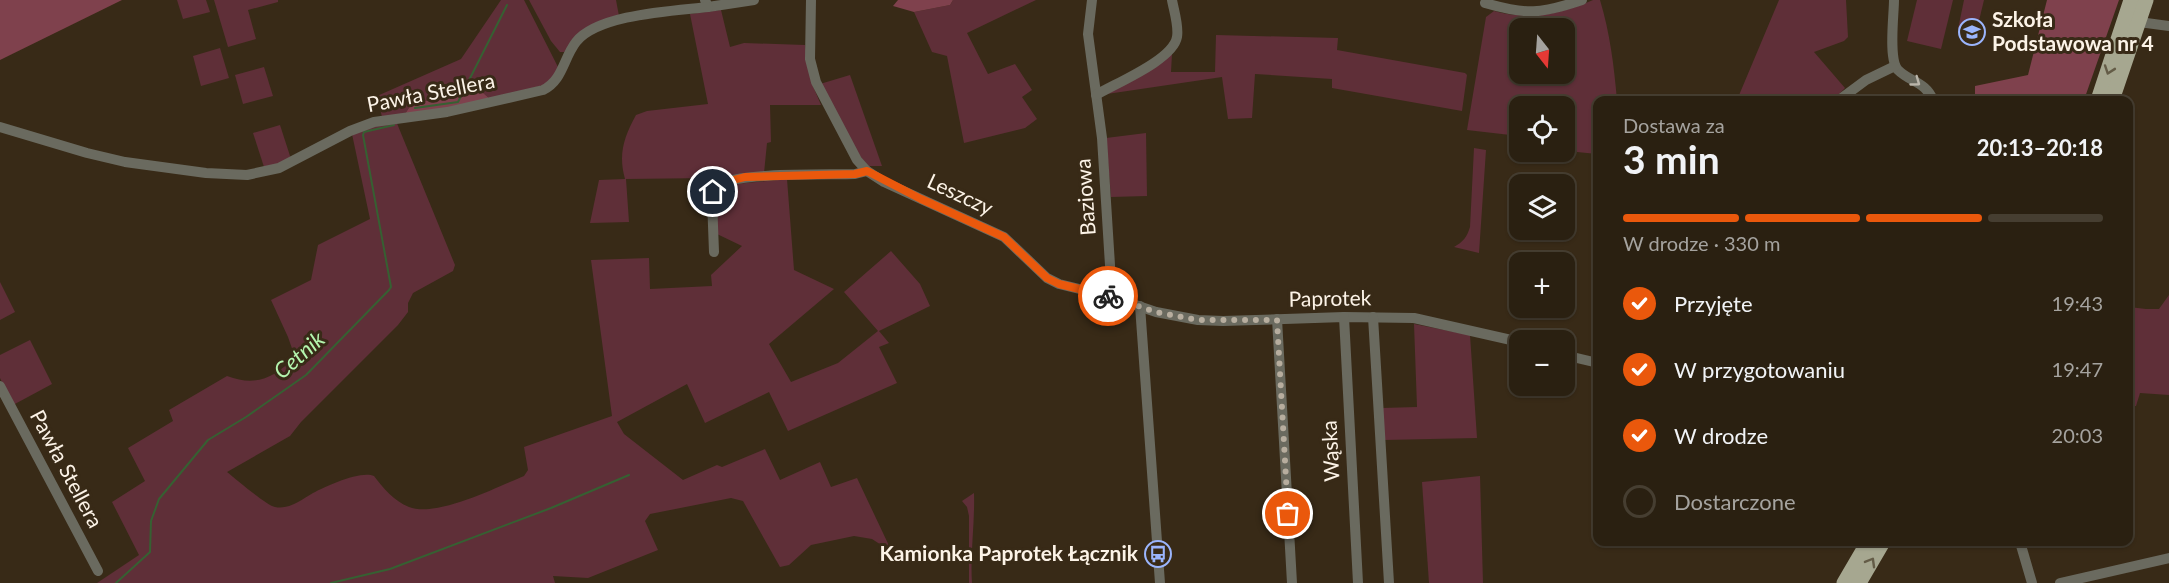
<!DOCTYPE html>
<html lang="pl">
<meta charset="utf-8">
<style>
body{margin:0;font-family:Lato,sans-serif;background:#32281a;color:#f1f3f6;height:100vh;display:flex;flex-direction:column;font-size:22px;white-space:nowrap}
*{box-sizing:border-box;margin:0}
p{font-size:20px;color:#a5a39f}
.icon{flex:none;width:33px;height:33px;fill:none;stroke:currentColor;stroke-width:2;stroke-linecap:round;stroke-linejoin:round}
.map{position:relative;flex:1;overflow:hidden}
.side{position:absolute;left:1593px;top:96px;width:540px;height:450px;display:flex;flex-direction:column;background:#2a2011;border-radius:12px;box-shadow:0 2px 4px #0004,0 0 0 2px #463e31}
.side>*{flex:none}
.needle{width:39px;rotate:163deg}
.fabs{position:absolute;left:1509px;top:18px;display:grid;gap:12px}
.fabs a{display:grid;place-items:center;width:66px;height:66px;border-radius:12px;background:#2a2011;box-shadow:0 2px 4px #0004,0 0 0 2px #463e31;font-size:30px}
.pin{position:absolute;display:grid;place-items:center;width:51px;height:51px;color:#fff;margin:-26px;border:3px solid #fff;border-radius:50%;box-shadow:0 2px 6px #0007}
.courier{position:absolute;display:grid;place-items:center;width:60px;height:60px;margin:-30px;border:4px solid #ea580c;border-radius:50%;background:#fff;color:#222;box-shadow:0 2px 8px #0007}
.headline em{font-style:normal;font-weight:700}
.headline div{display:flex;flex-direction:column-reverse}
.headline{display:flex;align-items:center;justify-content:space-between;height:102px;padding:0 30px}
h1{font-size:39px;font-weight:700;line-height:45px}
.bar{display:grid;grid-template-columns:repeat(4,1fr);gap:9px 6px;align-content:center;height:72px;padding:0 30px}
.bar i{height:8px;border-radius:4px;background:#463e31}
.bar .current{background:#ea580c}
.bar p{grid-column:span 4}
ol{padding:0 30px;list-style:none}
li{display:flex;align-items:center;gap:18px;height:66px}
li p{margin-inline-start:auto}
li .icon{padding:6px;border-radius:50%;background:#ea580c;color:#fff;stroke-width:4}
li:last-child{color:#a5a39f}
li i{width:33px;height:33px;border:3px solid #463e31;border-radius:50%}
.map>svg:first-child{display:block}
.green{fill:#5f2f38;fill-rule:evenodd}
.forest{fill:#7f414d}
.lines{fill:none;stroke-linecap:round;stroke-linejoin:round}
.stream{stroke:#366032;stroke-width:2}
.street{stroke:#6a6a5f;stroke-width:10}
.primary{stroke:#a6a790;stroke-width:15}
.oneway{stroke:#645c47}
.oneway2{stroke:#bab5aa}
.done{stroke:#b7ad9e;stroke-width:6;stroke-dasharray:0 10.8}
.route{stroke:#ea580c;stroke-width:8}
.labels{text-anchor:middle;stroke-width:6;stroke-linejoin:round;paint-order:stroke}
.poi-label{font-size:21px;font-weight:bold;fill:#fcf3e7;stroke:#382a17;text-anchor:start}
.street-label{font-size:21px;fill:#fcf3e7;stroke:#382a17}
.water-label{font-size:22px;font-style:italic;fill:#b4f5ae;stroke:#382a17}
</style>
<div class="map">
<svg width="2169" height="583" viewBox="0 0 2169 583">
<rect width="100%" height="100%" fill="#382a17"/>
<g class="green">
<polygon points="177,0 206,0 210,12 183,19"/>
<polygon points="214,0 278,0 278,2 248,10 256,39 228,47"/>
<polygon points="501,0 524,0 559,69 548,84 490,99 474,85 439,99 412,103 405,114 382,117 377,96 461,59"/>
<polygon points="529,0 616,0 619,16 564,52 560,52 551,41"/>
<polygon points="953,0 1036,0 967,33 988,74 1015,64 1032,90 1022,97 1037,119 1025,128 964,143 947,56 932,52 914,12 950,5"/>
<path d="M1593,0H1600C1610,33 1614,66 1617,100H1598L1597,154L1577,152L1575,142L1565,141L1564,106H1520L1519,136L1467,130L1486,17L1494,11C1530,21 1560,14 1593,0ZM1520,28H1564V74H1520Z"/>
<polygon points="1779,0 1846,0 1848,37 1844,41 1814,52 1845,88 1833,100 1737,100"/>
<polygon points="1917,0 1953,0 1941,49 1907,41"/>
<polygon points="1964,0 1984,0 1976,33 1958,29"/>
<path d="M721,10L730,47L744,43L805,45L813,86L821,105H770L771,142L767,143L764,173L709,178L626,179L629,222L590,223L599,180L625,179C618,154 624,137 636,115L647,111L708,104L690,14Z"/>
<polygon points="1216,35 1338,38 1337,50 1465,73 1467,75 1462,111 1332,88 1332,79 1255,74 1252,118 1228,119 1222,77 1107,94 1172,54 1171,72 1215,72"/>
<polygon points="220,48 229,78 201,86 193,56"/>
<polygon points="264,67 273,96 243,104 235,75"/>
<polygon points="850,75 882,166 869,166 855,151 820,84"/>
<path d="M396,121L455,265L453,271L413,293L408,303V312L398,325L301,422L290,436L227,472C236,479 267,506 275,507C290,510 302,499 313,493C326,486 361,470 374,476C383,488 394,501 409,507C436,518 497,487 524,476L528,470L524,447L612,416L591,260L649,258L650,289L712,286L711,275L742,246L717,234V191L726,185L787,179L794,270L834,289L769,344L791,382L838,363L878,331L844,292L891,251L920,284L930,306L879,331L889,343L879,347L897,383L788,431L769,392L705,423L687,384L617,422L624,434L683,480L717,465L722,467L765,449L780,480L820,462L831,487L857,478L892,552L872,539L854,536L811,545L789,565L780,567L743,501L731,498L650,514L645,521L658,550L588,578L553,576L555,583H97L139,555L112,502L145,481L128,448L173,421L169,410L227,376C256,387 274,378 295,357L288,337L271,300L311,280L318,245L370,219L352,134L376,125Z"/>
<polygon points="280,125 291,159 269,167 264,167 253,133"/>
<polygon points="1146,133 1147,196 1111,197 1106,138"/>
<path d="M1474,148L1486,150L1479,253L1454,247C1463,242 1467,237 1470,227Z"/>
<polygon points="0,282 15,312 0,320"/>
<polygon points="2169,295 2169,395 2140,393 2136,406 2129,406 2129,307 2146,309 2159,309"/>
<polygon points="1414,324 1470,335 1477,438 1384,440 1382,408 1417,407"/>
<polygon points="30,340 52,384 13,405 0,378 0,355"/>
<polygon points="1480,476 1483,583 1429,583 1422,482"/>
<path d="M974,493C975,523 970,553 972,583H969V516L967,507L962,501Z"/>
</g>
<g class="forest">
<polygon points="0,0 122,0 0,60"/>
<polygon points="898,0 953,0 950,5 914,12 893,6"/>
<polygon points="2047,0 2119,0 2084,100 2047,100 2031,98 2019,100 1975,100 1975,86 2028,75"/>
<polygon points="474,85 490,99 445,110 405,114 412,103 439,99"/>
</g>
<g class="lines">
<g class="stream">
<polyline points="415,108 458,102 507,5"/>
<polyline points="116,583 150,552 151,521 159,499 208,440 246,417 306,375 389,290 391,287 363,135 364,132 394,125"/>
<polyline points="331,583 390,569 551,508 629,475"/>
</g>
<g class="street">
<polyline points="705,0 708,7 754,0"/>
<polyline points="811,0 810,59 816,82 857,160 867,171 884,182 1004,237 1047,278 1059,284 1112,297 1156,312 1198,320 1223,321 1344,317 1414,318 1520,342"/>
<polyline points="1092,0 1088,34 1102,138 1112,297"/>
<path d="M1894,0C1894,15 1888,60 1898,70C1910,82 1926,82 1933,100"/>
<path d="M1485,3C1526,15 1541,14 1582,0"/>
<polyline points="2139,22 2169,26"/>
<path d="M1096,95C1116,83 1173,60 1177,37C1179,26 1174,11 1172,0"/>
<polyline points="1839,100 1866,80 1895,66"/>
<path d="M0,127L87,153L125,162L206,173L247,175L279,168L350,131L374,122L447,112L543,90C563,80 563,59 576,42C598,14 674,11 708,7"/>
<path d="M714,252L712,199C713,192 715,187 721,184C743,172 827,175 855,174L867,171"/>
<polyline points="1140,306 1160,583"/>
<polyline points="1344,317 1358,583"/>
<polyline points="1373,317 1389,583"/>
<polyline points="1277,319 1292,583"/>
<polyline points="1564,355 1598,363"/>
<polyline points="0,386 98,571"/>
<polyline points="2020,542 2032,583"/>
<polyline points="2060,583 2169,558"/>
</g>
<g class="primary">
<polyline points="2098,100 2131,0"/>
<polyline points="2112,100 2146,0"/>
<polyline points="1844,583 1868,542"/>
<polyline points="1859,583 1883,542"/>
</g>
</g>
<defs><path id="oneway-chevron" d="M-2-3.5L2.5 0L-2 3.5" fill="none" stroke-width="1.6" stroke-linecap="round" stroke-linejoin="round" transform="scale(1.5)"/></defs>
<g class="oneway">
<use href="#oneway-chevron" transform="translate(2109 70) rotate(109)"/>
<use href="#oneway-chevron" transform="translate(1871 562) rotate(-60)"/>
</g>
<use class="oneway2" href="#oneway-chevron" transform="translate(1916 82) rotate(36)"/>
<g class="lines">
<polyline class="done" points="1108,296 1156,312 1198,320 1277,320 1288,514"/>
<polyline class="route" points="713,192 722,183 745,177 855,174 867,171 921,199 1004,237 1047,278 1059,284 1108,296"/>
</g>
<defs>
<symbol id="school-ring" viewBox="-11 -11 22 22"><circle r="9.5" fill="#382a17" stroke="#9bb5fd" stroke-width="1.5"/><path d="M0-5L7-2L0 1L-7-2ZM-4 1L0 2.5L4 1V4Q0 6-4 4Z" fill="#9bb5fd"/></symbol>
<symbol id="bus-ring" viewBox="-11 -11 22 22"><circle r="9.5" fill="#382a17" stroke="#9bb5fd" stroke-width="1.5"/><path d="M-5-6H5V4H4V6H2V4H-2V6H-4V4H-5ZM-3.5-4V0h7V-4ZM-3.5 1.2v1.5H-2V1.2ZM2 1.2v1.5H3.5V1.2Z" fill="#9bb5fd"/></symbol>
</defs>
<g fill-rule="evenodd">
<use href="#school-ring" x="1957" y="17" width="30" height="30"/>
<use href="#bus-ring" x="1143" y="539" width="30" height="30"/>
</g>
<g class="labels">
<g class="poi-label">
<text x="1992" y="27">Szkoła<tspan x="1992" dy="24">Podstawowa nr 4</tspan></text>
<text x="1138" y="561" text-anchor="end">Kamionka Paprotek Łącznik</text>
</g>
<g class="street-label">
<text transform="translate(431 93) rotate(-11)" y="7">Pawła Stellera</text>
<text transform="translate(960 195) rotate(25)" y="7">Leszczy</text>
<text transform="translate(1086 197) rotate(-94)" y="7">Baziowa</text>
<text transform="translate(1330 299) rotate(-1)" y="7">Paprotek</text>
<text transform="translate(1331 451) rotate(-93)" y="7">Wąska</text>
<text transform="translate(66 469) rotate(62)" y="7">Pawła Stellera</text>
</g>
<g class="water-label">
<text transform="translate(299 355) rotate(-41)" y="8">Cetnik</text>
</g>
</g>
</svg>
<div class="fabs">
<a><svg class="needle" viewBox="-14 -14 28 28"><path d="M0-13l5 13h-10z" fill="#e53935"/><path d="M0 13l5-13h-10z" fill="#a5a39f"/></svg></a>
<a><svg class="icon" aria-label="locate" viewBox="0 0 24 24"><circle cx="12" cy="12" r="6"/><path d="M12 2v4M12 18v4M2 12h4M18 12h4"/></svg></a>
<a><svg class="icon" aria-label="layers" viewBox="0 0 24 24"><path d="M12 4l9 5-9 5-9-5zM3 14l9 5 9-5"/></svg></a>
<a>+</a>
<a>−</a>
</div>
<div class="pin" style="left:1288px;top:514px;background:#ea580c"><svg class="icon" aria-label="bag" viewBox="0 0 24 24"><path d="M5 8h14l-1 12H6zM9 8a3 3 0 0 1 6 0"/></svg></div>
<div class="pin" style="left:713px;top:192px;background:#1f2937"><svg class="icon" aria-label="home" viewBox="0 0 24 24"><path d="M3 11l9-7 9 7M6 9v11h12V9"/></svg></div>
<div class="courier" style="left:1108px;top:296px"><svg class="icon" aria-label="bike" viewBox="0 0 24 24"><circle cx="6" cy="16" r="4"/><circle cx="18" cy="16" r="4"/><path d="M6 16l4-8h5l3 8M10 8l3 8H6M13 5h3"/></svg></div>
<section class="side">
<div class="headline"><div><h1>3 min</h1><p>Dostawa za</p></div><em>20:13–20:18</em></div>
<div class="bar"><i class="current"></i><i class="current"></i><i class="current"></i><i></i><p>W drodze · 330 m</p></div>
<ol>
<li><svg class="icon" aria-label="check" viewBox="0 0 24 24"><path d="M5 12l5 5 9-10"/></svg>Przyjęte<p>19:43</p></li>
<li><svg class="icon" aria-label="check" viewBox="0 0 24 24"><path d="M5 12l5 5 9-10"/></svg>W przygotowaniu<p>19:47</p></li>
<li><svg class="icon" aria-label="check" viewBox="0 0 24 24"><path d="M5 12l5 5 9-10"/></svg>W drodze<p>20:03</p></li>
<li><i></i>Dostarczone</li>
</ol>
</section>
</div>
